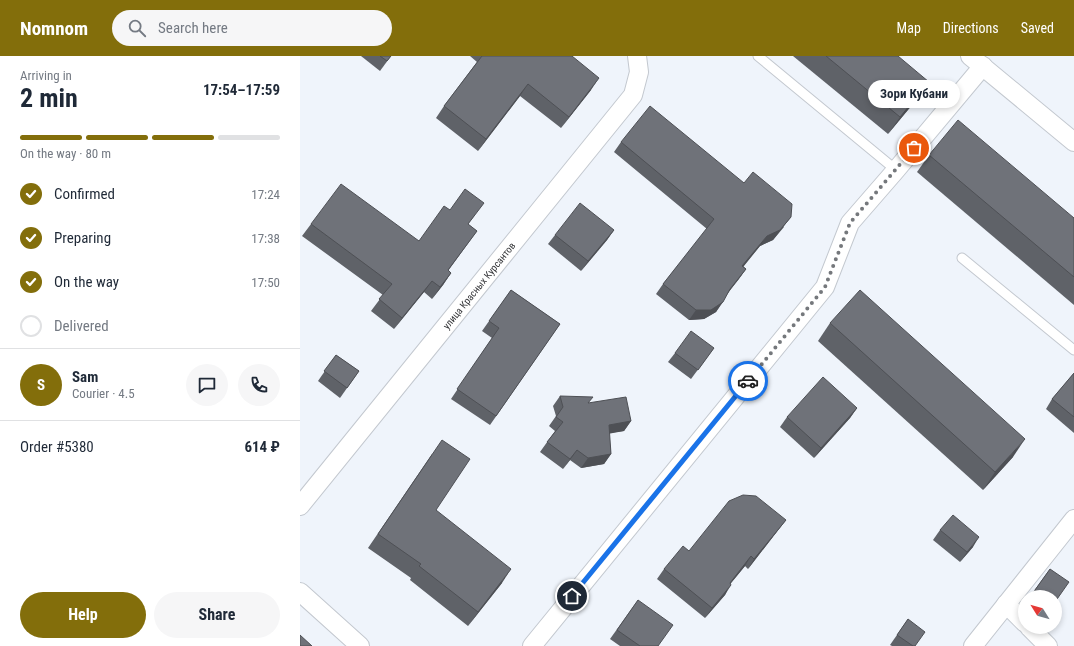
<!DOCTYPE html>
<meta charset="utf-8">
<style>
body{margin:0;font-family:"Roboto Condensed",sans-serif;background:#f6f6f7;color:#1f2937;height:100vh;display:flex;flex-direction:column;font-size:15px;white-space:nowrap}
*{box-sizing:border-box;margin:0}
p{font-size:13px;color:#747a83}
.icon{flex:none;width:22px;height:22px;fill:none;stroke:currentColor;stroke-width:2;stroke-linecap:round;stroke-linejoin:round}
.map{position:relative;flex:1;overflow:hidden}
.details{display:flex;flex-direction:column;background:#fff;width:300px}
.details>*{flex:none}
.needle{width:26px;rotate:307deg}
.buttons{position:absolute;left:718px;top:534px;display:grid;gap:8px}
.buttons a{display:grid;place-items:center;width:44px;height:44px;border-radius:50%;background:#fff;box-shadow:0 2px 6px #0003;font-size:20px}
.pin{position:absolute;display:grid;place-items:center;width:34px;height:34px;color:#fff;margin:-17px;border:2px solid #fff;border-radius:50%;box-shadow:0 1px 4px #0007}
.courier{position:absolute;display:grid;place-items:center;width:40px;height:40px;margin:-20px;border:3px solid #1a73e8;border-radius:50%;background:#fff;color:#222;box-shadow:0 1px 5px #0007}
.bubble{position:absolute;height:28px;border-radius:14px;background:#fff;box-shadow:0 2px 6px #0003;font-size:13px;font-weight:700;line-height:28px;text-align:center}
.summary em{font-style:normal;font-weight:700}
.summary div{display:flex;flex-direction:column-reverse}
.summary{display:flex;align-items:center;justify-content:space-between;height:68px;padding:0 20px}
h1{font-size:26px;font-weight:700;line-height:30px}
.bar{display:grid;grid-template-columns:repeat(4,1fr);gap:6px 4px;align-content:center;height:48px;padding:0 20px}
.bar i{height:5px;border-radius:3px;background:#e0e1e3}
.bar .current{background:#836e0b}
.bar p{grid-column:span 4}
.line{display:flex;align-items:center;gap:10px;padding:0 20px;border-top:1px solid #e0e1e3}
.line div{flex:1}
.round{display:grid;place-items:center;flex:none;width:42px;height:42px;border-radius:21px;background:#f6f6f7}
ol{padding:0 20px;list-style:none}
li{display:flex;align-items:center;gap:12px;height:44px}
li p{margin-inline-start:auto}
li .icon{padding:4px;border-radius:50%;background:#836e0b;color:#fff;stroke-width:4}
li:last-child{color:#747a83}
li i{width:22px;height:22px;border:2px solid #e0e1e3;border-radius:50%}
.button{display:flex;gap:8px;margin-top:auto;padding:8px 20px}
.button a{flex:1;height:46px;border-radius:24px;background:#836e0b;color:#fff;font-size:16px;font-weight:700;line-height:46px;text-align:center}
.button a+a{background:#f6f6f7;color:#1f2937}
header{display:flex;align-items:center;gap:24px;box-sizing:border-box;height:56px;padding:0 20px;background:#836e0b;color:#fff}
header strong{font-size:19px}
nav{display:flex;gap:22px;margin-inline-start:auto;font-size:14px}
.search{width:280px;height:36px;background:#f6f6f7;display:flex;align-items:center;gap:10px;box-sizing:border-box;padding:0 14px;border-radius:22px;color:#747a83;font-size:15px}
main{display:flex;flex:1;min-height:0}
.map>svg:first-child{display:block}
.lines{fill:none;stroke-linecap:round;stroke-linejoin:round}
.service-casing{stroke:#c3c8cf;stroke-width:11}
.minor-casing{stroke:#c3c8cf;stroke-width:20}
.service{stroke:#fff;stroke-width:9}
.minor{stroke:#fff;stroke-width:18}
.wall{fill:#5f6268}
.shaded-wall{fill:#4e5055}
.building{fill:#6f7279;stroke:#4e5055}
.done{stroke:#75787c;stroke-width:4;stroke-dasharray:0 7.2}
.route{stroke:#1a73e8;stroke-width:5}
.labels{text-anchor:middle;stroke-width:4;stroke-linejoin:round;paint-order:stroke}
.street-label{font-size:10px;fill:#343538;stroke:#fff}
</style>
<header>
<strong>Nomnom</strong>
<div class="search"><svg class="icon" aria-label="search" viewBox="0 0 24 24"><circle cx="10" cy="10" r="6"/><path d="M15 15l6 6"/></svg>Search here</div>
<nav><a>Map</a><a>Directions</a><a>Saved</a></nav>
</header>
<main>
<section class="details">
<div class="summary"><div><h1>2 min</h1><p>Arriving in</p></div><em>17:54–17:59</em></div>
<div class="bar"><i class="current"></i><i class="current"></i><i class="current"></i><i></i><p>On the way · 80 m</p></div>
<ol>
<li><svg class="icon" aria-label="check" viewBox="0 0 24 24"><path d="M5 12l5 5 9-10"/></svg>Confirmed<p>17:24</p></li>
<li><svg class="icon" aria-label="check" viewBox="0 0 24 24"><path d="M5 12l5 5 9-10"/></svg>Preparing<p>17:38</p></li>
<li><svg class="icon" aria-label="check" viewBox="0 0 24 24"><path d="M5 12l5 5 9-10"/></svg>On the way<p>17:50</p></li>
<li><i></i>Delivered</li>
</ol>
<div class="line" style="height:72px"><b class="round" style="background:#836e0b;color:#fff">S</b><div><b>Sam</b><p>Courier · 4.5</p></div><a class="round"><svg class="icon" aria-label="chat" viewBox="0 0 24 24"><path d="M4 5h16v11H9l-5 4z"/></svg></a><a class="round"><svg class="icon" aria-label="phone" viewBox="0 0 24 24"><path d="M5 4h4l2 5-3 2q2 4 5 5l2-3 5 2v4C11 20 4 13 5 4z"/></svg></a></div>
<div class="line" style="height:52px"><div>Order #5380</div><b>614 ₽</b></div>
<div class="button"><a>Help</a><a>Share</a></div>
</section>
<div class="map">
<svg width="774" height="590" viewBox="0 0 774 590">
<rect width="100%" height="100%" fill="#eff4fb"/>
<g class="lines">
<defs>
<g id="service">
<polyline points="458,0 596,114"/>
<polyline points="662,202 774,294"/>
</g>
<g id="minor">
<polyline points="670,0 774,86"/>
<path id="s1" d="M0,450L333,39L339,16L337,0"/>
<polyline points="0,536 60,590"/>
<polyline points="706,548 725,567"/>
<polyline points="729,571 748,590"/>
<polyline points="232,590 525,231 550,167 596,114 683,10"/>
<polyline points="673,590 774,463"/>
</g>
</defs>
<use href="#service" class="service-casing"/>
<use href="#minor" class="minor-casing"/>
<use href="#service" class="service"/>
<use href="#minor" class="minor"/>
</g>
<g class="wall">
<polygon points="61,0 91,0 80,15"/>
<polygon points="170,0 272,0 291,34 261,72 220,40 178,95 136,62 144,50 177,6"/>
<polygon points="493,0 598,0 617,43 588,78"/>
<polygon points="321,86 484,171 473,184 460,190 443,210 446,213 428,237 416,256 404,263 389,264 356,238 363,228 407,173 314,96"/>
<polygon points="629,99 774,162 774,249 617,116"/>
<polygon points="175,159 168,168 177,175 148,215 151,217 143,229 132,243 124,236 94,273 71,255 83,239 2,180 11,168 119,185"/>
<polygon points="314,174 307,184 281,215 248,188 255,179"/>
<polygon points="211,234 260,268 190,369 151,343 192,282 182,275"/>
<polygon points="530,267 713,401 683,434 518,285"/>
<polygon points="414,292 391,323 368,306 375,297"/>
<polygon points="36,299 59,315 40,342 18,325"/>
<polygon points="774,317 774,377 746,353 752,343"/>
<polygon points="260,340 288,347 331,365 324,375 309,377 311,398 304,408 281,412 270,404 263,413 240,396 255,375 249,370 256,360 253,350"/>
<polygon points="557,352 550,362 514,402 480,371 487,361"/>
<polygon points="132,398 136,454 202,527 168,570 110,524 111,522 68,492"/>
<polygon points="486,464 479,473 448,513 445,510 430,528 425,539 405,562 357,523 364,513 389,495"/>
<polygon points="640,474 673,491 660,506 633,484"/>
<polygon points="750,513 755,541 734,541 731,539"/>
<polygon points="338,544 358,590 320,590 310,583"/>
<polygon points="608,563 615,590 592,590 590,589"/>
</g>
<g class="shaded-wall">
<polygon points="299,22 291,34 261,72 269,61"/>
<polygon points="629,26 617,43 588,78 600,61"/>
<polygon points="228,28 220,40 178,95 186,83"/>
<polygon points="491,161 473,184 460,190 436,220 442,210 467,180"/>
<polygon points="314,174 307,184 281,215 288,205"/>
<polygon points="446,213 439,223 423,243 430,233"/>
<polygon points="151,217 143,229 132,243 140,231"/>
<polygon points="132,225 124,236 94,273 102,262"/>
<polygon points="423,246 416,256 404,263 389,264 396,254"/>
<polygon points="557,352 550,362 514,402 521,392"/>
<polygon points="331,365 324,375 302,379 309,369"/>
<polygon points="725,383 713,401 683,434 695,416"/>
<polygon points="277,394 270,404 263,413 270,403"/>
<polygon points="311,398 304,408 281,412 288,402"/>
<polygon points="486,464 479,473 448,513 454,503"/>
<polygon points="679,481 673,491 660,506 667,496"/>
<polygon points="451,500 445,510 423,537 430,527"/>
<polygon points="211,513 202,527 168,570 178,556"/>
<polygon points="431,529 425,539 405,562 412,552"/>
</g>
<g class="building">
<polygon points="80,0 91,0 87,5"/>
<polygon points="182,0 272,0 299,22 269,61 228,28 186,83 144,50"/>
<polygon points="526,0 598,0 629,26 600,61"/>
<polygon points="350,50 444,127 453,116 492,148 491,161 480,174 467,180 442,210 446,213 430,233 423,246 411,254 396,254 363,228 414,163 321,86"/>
<polygon points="658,64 774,162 774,221 629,99"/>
<polygon points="41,128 119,185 144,150 150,154 165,133 184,147 168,168 177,175 148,214 151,217 140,231 132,225 102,262 79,243 92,228 11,168"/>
<polygon points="280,147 314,174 288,205 255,179"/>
<polygon points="211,234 260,268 196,360 157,333 199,272 189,265"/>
<polygon points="560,234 725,383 695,416 530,267"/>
<polygon points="391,275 414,292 398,314 375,297"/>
<polygon points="36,299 59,315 47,332 24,315"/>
<polygon points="774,317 774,361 752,343"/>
<polygon points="523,321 557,352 521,392 487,361"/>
<polygon points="260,340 293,341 288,347 326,341 331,365 309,369 311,398 288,402 277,394 270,403 247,386 263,366 256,361 263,351"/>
<polygon points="142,384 170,403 136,454 211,513 178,556 119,510 121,508 78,478"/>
<polygon points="443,439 456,440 486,464 454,503 451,500 430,527 431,529 412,552 364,513 383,490 389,495 429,445"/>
<polygon points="653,459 679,481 667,496 640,474"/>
<polygon points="750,513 769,526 755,546 755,541 745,541 735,534"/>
<polygon points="338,544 373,569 358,590 340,590 317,574"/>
<polygon points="608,563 625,576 615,590 613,590 597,579"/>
<polygon points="0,579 12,590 0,590"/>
</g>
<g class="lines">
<polyline class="done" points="448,325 525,231 550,167 614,92"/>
<polyline class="route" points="272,540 448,325"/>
</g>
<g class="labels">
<g class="street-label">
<text dy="4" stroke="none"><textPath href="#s1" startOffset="284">улица Красных Курсантов</textPath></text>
</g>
</g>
</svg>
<div class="buttons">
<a><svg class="needle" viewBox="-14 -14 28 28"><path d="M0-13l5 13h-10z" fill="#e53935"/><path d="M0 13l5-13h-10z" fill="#747a83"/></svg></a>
</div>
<div class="pin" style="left:614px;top:92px;background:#ea580c"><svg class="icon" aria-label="bag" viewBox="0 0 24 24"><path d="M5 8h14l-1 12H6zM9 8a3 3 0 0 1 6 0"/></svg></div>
<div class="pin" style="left:272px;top:540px;background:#1f2937"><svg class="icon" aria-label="home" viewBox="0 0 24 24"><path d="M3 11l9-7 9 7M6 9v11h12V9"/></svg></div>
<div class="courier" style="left:448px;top:325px"><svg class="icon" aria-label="car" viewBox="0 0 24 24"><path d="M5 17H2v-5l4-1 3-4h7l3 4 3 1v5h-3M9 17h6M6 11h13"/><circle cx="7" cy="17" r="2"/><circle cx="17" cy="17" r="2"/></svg></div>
<div class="bubble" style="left:568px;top:24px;width:92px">Зори Кубани</div>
</div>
</main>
